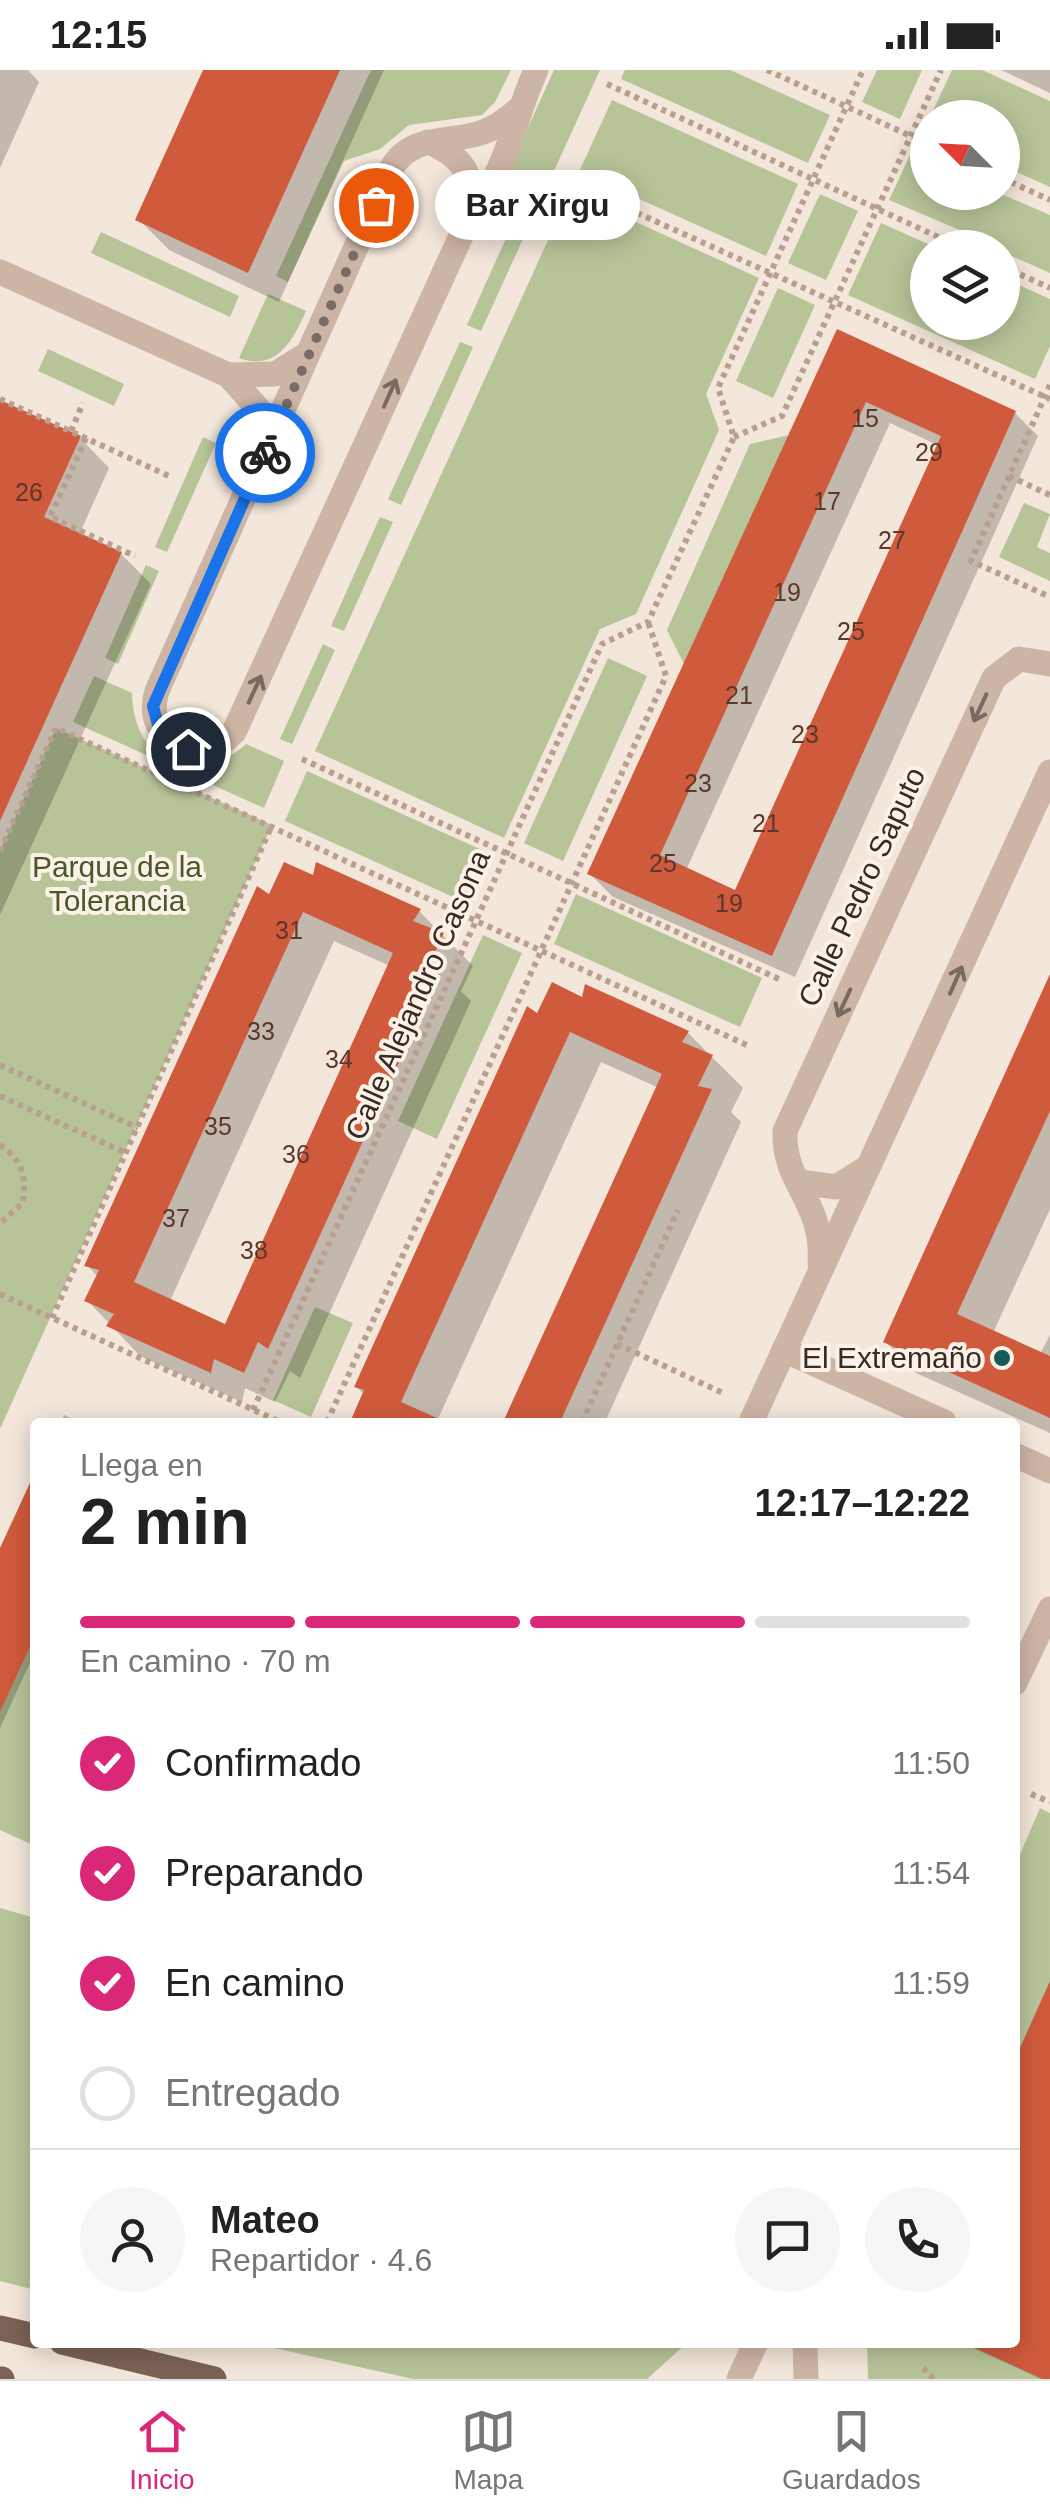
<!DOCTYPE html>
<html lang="es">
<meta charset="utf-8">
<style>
body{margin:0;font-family:Helvetica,sans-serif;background:#f6f6f6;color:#222;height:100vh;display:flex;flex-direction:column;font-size:38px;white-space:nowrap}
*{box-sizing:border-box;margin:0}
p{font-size:32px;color:#767676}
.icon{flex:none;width:55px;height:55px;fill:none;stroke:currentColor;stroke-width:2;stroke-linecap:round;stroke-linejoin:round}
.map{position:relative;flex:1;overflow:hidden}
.sheet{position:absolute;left:30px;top:1348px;width:990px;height:930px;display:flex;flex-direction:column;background:#fff;border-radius:10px;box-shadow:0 5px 25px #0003}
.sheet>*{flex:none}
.needle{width:65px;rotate:294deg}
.buttons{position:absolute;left:910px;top:30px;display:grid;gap:20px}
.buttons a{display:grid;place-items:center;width:110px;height:110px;border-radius:50%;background:#fff;box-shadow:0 5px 25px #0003;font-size:50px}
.pin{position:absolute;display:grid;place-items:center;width:85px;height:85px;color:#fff;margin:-42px;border:5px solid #fff;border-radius:50%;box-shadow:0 2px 10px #0007}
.courier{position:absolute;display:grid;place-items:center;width:100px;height:100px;margin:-50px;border:8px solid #1a73e8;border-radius:50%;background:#fff;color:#222;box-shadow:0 2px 12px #0007}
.bubble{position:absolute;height:70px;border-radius:35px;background:#fff;box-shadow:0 5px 25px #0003;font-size:32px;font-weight:800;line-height:70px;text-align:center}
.overview em{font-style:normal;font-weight:800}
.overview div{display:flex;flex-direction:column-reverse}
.overview{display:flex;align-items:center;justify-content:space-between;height:170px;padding:0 50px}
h1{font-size:65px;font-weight:800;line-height:75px}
.bar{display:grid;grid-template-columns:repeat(4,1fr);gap:15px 10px;align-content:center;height:120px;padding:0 50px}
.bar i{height:12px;border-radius:8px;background:#e0e0e0}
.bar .current{background:#db2777}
.bar p{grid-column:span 4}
.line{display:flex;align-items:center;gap:25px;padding:0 50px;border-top:2px solid #e0e0e0}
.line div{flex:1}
.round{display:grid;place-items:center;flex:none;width:105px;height:105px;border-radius:52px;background:#f6f6f6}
ol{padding:0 50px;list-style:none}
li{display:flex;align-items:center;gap:30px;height:110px}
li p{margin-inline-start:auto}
li .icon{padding:10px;border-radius:50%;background:#db2777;color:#fff;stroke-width:4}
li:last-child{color:#767676}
li i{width:55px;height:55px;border:5px solid #e0e0e0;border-radius:50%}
.status{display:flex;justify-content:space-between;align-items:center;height:70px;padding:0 50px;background:#fff;direction:ltr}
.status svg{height:28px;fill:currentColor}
.tabs{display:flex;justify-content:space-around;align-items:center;height:140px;border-top:2px solid #e0e0e0;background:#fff;font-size:28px;color:#767676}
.tabs a{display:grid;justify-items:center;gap:5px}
.tabs .current{color:#db2777}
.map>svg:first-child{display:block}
.green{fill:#b7c498}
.shadow{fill:#0003;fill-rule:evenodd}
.building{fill:#cf5a3c;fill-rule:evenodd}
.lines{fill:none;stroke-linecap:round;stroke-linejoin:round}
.path{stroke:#b89f8f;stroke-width:6;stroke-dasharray:5 5;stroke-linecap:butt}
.minor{stroke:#cdb5a5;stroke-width:25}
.major{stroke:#7b6156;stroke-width:25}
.oneway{stroke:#7a6960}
.done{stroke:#796c66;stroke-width:10;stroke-dasharray:0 18}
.route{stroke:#1a73e8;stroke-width:12}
.poi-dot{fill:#195a5c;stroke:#fbf1e6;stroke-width:4}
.labels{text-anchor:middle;stroke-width:8;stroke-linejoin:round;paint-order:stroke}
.number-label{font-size:25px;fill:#5d372c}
.park-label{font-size:30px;fill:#485828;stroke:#fbf1e6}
.street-label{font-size:30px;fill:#372b27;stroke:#fbf1e6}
.poi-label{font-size:30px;fill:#372b27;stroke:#fbf1e6;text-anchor:end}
</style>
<div class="status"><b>12:15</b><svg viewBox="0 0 49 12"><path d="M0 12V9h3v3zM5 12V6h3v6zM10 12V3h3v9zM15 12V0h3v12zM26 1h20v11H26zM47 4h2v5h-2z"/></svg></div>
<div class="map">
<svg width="1050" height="2309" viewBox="0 0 1050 2309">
<rect width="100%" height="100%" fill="#f3e6da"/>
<g class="green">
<polygon points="371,0 511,0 495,32 482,45 409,55 380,79 344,91 288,212 276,206"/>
<polygon points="554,0 600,0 481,261 467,255 512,155 489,144"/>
<polygon points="625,0 730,0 830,45 808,93 621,9"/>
<polygon points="877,0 922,0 900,49 862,32"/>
<polygon points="952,0 982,0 1050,31 1050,117 1003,96 1002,48 930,47"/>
<polygon points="612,30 798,114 766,186 579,102"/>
<polygon points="911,83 927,90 928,122 999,123 1050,145 1050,203 1003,182 1002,178 889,130"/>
<polygon points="570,122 759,208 706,324 719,360 636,544 600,559 504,768 315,681"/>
<polygon points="820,124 858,141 826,210 788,193"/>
<polygon points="881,153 935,177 928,178 928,252 1002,252 1003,208 1050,229 1050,276 1035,309 848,225"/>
<polygon points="101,162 239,226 230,247 91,183"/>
<polygon points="778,218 815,235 773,328 736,311"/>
<path d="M268,224L306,241C293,270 277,302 239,288Z"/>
<polygon points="460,272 473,277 401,435 388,429"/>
<polygon points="48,279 124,314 114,336 38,301"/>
<polygon points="789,365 684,594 667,560 750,374"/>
<polygon points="203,367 216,373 167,482 155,477"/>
<polygon points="1024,433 1050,444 1037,477 1050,483 1050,511 999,487"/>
<polygon points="380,447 393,452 344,561 331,556"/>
<polygon points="146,495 159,501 118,594 105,588"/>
<polygon points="323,574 335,580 292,674 280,669"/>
<polygon points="608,588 647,606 563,791 524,773"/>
<path d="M94,606L132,623C133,692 194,721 246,674L284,691L264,738L73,652Z"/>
<polygon points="56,658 272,755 0,1359 0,781"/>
<polygon points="307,701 493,785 471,835 285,751"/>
<polygon points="576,824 762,908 740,957 554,874"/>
<polygon points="483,865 522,883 437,1069 398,1051"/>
<polygon points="315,1237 353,1253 311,1347 273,1330"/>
<polygon points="35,1566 35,1776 0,1760 0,1642"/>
<polygon points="1040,1738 1050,1743 1050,2309 868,2309 867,2273 1015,2272 1015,1796"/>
<polygon points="0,1838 35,1848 35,2220 0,2211"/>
<polygon points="252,2273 687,2273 647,2309 413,2309"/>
</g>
<g class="shadow">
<polygon points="0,0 28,0 39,12 0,98"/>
<polygon points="206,0 384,0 279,232 169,180 138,149"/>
<polygon points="1001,0 1050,0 1050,23"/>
<path d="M838,263L1015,343L1038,366L795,907L613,827L590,804ZM890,353L940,376L736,823L686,800Z"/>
<polygon points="0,333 80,368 109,398 79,465 121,484 151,514 0,845"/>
<path d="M270,828L419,841L473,896L461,921L471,931L300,1308L290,1301L275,1332L245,1318L242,1332L140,1286L87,1230L98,1207L87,1195ZM334,871L390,896L227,1257L170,1231Z"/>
<polygon points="1050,910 1050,1139 993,1263 1040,1284 1050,1265 1050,1363 916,1303 886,1272"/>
<polygon points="587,917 688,963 743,1018 731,1042 741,1052 605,1352 505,1352 659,1018 601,992 437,1351 440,1352 356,1352 365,1325 356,1317 538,946 583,930"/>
<polygon points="64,1345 79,1352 61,1352"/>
<polygon points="35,1408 35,1582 0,1658 0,1484"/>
<polygon points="1050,1918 1050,2309 1041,2309 960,2272 1015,2272 1015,1995"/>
</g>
<g class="building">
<polygon points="203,0 340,0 248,203 135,150"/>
<path d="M837,259L1016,341L772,886L587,804ZM866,332L941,366L735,820L660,785Z"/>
<polygon points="0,330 81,366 44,447 122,482 0,751"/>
<path d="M284,792L313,805L316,792L421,839L413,851L444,863L429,895L442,898L268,1279L258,1272L244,1303L214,1289L211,1303L106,1256L114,1244L84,1231L99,1200L84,1196L257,816L269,824ZM303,842L393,883L225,1254L134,1212Z"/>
<polygon points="1050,904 1050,1041 957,1244 1050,1286 1050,1348 883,1272"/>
<polygon points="552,912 582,927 585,914 689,961 682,972 713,985 698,1016 712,1019 560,1352 503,1352 662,1004 570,962 401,1332 446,1352 350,1352 364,1320 354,1317 527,936 537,943"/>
<polygon points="35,1402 35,1566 0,1642 0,1478"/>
<polygon points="1050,1911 1050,2309 1043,2309 962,2272 1015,2272 1015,1989"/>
</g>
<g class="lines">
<g class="path">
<polyline points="767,0 928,74"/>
<polyline points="607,14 962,178"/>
<polyline points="1002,108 1050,130"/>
<polyline points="564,110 1050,329"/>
<polyline points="1002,196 1050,218"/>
<polyline points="1050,315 971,491 1050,527"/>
<polyline points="0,329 171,407"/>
<polyline points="71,361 83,333"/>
<polyline points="734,367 782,346 941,0"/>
<polyline points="86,368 50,447 135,486"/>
<polyline points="1009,406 1050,425"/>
<polyline points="302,689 781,910"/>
<polyline points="0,781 56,658 751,977"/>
<polyline points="0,995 138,1058"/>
<polyline points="0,1026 126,1083"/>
<path d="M0,1075C23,1091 26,1105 23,1133L0,1153"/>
<polyline points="0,1224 280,1352"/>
<polyline points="52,1248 272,755"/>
<polyline points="617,1274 725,1324"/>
<polyline points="253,1340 602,574 648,552 734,367 718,318 863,0"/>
<polyline points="327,1352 666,606 648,552"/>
<polyline points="582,1352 678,1140"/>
<polyline points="1031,1724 1050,1732"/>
<polyline points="923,2298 934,2309"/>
</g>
<g class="minor">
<path d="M428,72C463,86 476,107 471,144L234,662C200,698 141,671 157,621L391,99C411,65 444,73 477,64C493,60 506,50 519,39"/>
<path d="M471,144C507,102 514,49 536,0"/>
<polyline points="0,202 228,305 261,342 269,373"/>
<polyline points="228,305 275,304 307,284"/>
<polyline points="800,1112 836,1117 868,1097"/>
<path d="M820,1194C824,1129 783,1116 785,1061L994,608L1019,589L1050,594"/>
<polyline points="784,1280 944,1352"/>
<polyline points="751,1352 1050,702"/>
<polyline points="1015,1385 1050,1401"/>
<polyline points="1015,1613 1050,1539"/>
<polyline points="805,2272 806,2309"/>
<polyline points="739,2309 756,2272"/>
</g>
<g class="major">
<polyline points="0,2258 35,2266"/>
<polyline points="62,2272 214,2309"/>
<polyline points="0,2309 2,2309"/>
</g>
</g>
<defs><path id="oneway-shaft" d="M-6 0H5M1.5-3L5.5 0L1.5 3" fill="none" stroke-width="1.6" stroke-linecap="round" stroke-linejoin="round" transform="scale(2.5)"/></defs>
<g class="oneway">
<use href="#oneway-shaft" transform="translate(390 323) rotate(-66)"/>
<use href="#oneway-shaft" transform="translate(255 619) rotate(-65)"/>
<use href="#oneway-shaft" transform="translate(980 638) rotate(115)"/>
<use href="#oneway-shaft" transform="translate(956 910) rotate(-66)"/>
<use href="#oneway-shaft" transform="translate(844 933) rotate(115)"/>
</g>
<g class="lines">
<polyline class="done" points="265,383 376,135"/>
<polyline class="route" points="188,679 160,662 153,636 265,383"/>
</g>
<circle class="poi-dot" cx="1002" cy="1288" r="10"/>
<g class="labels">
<g class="number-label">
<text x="865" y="357">15</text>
<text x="929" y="391">29</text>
<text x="29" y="431">26</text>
<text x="827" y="440">17</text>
<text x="892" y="479">27</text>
<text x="787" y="531">19</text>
<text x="851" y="570">25</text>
<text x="739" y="634">21</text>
<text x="805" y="673">23</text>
<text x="698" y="722">23</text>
<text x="766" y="762">21</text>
<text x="663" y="802">25</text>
<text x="729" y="842">19</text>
<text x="289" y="869">31</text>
<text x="261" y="970">33</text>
<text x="339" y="998">34</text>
<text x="218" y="1065">35</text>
<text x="296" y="1093">36</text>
<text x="176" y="1157">37</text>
<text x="254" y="1189">38</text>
</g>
<g class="park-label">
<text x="117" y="807">Parque de la<tspan x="117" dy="34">Tolerancia</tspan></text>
</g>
<g class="street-label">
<text transform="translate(862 817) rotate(-65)" y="10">Calle Pedro Saputo</text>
<text transform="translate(418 925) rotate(-66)" y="10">Calle Alejandro Casona</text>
</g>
<g class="poi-label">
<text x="982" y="1298">El Extremaño</text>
</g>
</g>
</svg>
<div class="buttons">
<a><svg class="needle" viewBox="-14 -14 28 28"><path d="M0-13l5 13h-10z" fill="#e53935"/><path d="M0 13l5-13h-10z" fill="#767676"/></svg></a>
<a><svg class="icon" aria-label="layers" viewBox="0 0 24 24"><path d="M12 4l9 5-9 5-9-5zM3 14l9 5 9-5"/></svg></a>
</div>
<div class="pin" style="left:376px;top:135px;background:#ea580c"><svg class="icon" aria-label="bag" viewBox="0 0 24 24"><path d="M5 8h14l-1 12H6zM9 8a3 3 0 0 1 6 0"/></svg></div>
<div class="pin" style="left:188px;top:679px;background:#1f2937"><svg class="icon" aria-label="home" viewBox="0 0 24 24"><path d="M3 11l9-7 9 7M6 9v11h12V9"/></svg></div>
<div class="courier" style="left:265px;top:383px"><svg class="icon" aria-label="bike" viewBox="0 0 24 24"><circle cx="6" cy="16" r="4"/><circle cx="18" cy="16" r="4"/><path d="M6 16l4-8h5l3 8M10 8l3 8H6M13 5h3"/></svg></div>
<div class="bubble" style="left:435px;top:100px;width:205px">Bar Xirgu</div>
<section class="sheet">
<div class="overview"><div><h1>2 min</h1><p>Llega en</p></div><em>12:17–12:22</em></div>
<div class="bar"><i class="current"></i><i class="current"></i><i class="current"></i><i></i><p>En camino · 70 m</p></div>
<ol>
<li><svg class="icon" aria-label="check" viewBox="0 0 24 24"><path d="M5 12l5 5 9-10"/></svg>Confirmado<p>11:50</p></li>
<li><svg class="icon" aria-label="check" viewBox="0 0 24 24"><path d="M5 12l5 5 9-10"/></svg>Preparando<p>11:54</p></li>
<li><svg class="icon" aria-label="check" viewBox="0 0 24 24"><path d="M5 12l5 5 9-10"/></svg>En camino<p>11:59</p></li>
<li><i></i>Entregado</li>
</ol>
<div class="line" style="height:180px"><a class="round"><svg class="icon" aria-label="person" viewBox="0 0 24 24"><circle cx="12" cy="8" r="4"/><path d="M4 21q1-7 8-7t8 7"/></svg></a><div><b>Mateo</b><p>Repartidor · 4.6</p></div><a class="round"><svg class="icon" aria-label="chat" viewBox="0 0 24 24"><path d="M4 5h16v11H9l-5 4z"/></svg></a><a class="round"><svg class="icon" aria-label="phone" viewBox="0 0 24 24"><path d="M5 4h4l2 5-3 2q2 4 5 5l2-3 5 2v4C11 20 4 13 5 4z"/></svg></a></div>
</section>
</div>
<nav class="tabs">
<a class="current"><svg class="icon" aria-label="home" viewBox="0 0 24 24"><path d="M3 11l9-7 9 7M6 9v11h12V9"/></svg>Inicio</a>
<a><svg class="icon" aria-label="map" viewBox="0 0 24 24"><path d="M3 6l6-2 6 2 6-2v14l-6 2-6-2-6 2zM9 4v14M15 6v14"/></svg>Mapa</a>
<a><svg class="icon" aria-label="saved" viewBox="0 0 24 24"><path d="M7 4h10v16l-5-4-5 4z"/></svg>Guardados</a>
</nav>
